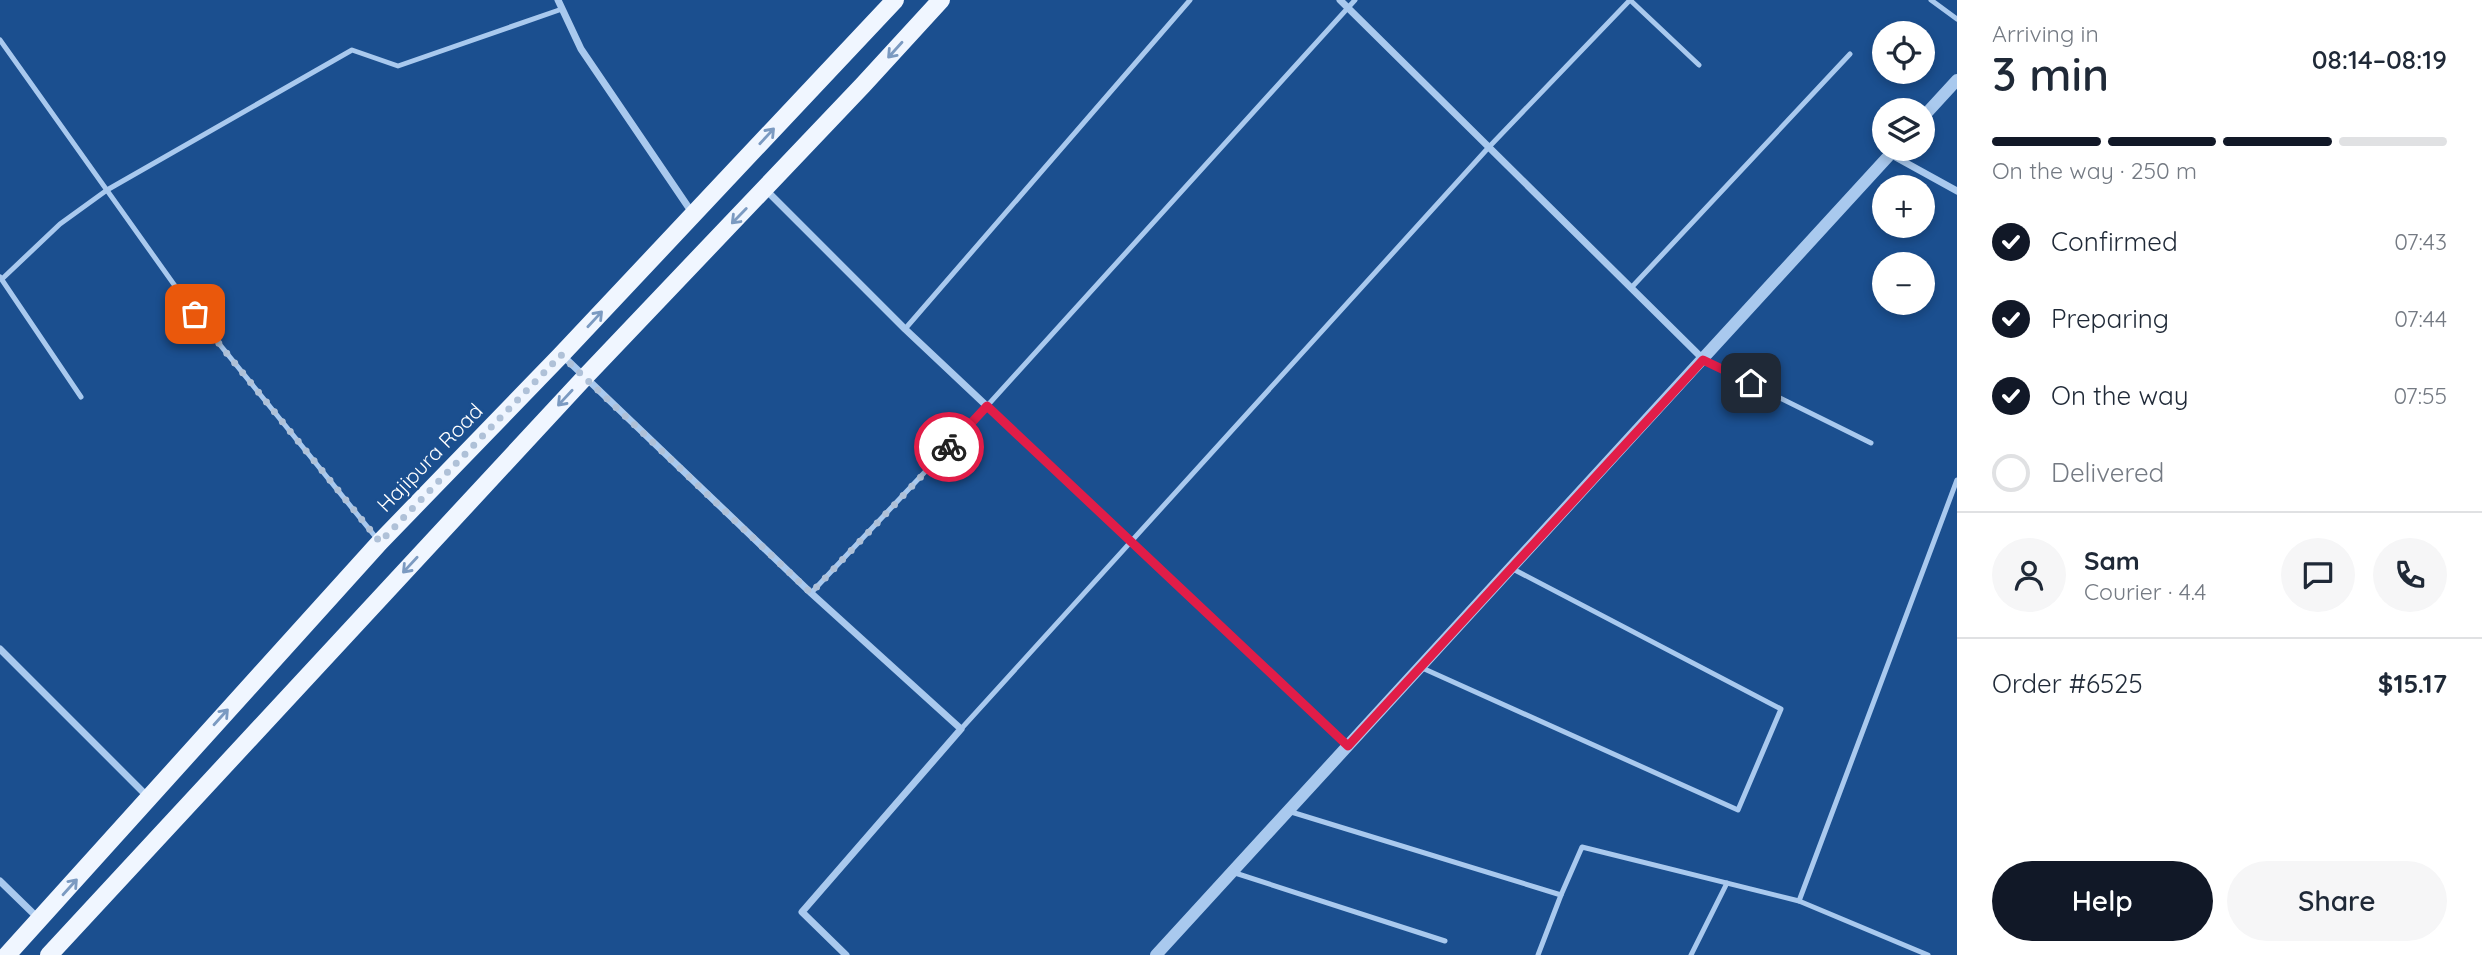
<!DOCTYPE html>
<meta charset="utf-8">
<style>
body{margin:0;font-family:Quicksand,sans-serif;background:#f6f6f7;color:#1f2937;height:100vh;display:flex;flex-direction:column;font-size:26px;white-space:nowrap}
*{box-sizing:border-box;margin:0}
p{font-size:23px;color:#747a83}
.icon{flex:none;width:38px;height:38px;fill:none;stroke:currentColor;stroke-width:2;stroke-linecap:round;stroke-linejoin:round}
.map{position:relative;flex:1;overflow:hidden}
.details{display:flex;flex-direction:column;background:#fff;width:525px}
.details>*{flex:none}
.tools{position:absolute;left:1872px;top:21px;display:grid;gap:14px}
.tools a{display:grid;place-items:center;width:63px;height:63px;border-radius:50%;background:#fff;box-shadow:0 4px 10px #0003;font-size:35px}
.pin{position:absolute;display:grid;place-items:center;width:60px;height:60px;color:#fff;margin:-30px;border-radius:14px;box-shadow:0 4px 10px #0006}
.courier{position:absolute;display:grid;place-items:center;width:70px;height:70px;margin:-35px;border:5px solid #e11d48;border-radius:50%;background:#fff;color:#222;box-shadow:0 2px 9px #0007}
.headline em{font-style:normal;font-weight:600}
.headline div{display:flex;flex-direction:column-reverse}
.headline{display:flex;align-items:center;justify-content:space-between;height:119px;padding:0 35px}
h1{font-size:46px;font-weight:600;line-height:52px}
.bar{display:grid;grid-template-columns:repeat(4,1fr);gap:10px 7px;align-content:center;height:84px;padding:0 35px}
.bar i{height:9px;border-radius:5px;background:#e0e1e3}
.bar .active{background:#111827}
.bar p{grid-column:span 4}
.line{display:flex;align-items:center;gap:18px;padding:0 35px;border-top:2px solid #e0e1e3}
.line div{flex:1}
.round{display:grid;place-items:center;flex:none;width:74px;height:74px;border-radius:37px;background:#f6f6f7}
ol{padding:0 35px;list-style:none}
li{display:flex;align-items:center;gap:21px;height:77px}
li p{margin-inline-start:auto}
li .icon{padding:7px;border-radius:50%;background:#111827;color:#fff;stroke-width:4}
li:last-child{color:#747a83}
li i{width:38px;height:38px;border:4px solid #e0e1e3;border-radius:50%}
.action{display:flex;gap:14px;margin-top:auto;padding:14px 35px}
.action a{flex:1;height:80px;border-radius:42px;background:#111827;color:#fff;font-size:28px;font-weight:600;line-height:80px;text-align:center}
.action a+a{background:#f6f6f7;color:#1f2937}
main{display:flex;flex:1;min-height:0}
.map>svg:first-child{display:block}
.lines{fill:none;stroke-linecap:round;stroke-linejoin:round}
.service{stroke:#a9c9ee;stroke-width:5}
.minor{stroke:#a9c9ee;stroke-width:7}
.tertiary{stroke:#a9c9ee;stroke-width:12}
.primary{stroke:#f0f6ff;stroke-width:18}
.oneway{stroke:#7b9ac1}
.done{stroke:#afc1d8;stroke-width:7;stroke-dasharray:0 12.6}
.route{stroke:#e11d48;stroke-width:9}
.labels{text-anchor:middle;stroke-width:5;stroke-linejoin:round;paint-order:stroke}
.street-label{font-size:21px;fill:#fff;stroke:#1b4f8f}
</style>
<main>
<div class="map">
<svg width="1957" height="955" viewBox="0 0 1957 955">
<rect width="100%" height="100%" fill="#1b4f8f"/>
<g class="lines">
<g class="service">
<polyline points="1931,0 1957,19"/>
<polyline points="0,40 195,314 378,540"/>
<polyline points="0,277 81,397"/>
<polyline points="2,279 60,224 107,190 352,50 398,66 562,9"/>
<polyline points="1631,288 1850,54"/>
<polyline points="905,329 1190,0"/>
<polyline points="1703,360 1871,443"/>
<polyline points="811,593 987,406 1355,0"/>
<polyline points="1420,667 1738,810 1781,709 1511,568"/>
<polyline points="961,729 1489,147 1630,0 1699,65"/>
<polyline points="1288,811 1561,895 1582,847 1799,901 1928,955"/>
<polyline points="1232,872 1445,941"/>
<polyline points="1799,901 1957,480"/>
<polyline points="1538,955 1561,895"/>
<polyline points="1691,955 1727,883"/>
</g>
<g class="minor">
<polyline points="558,0 581,49 693,214"/>
<polyline points="1340,0 1703,359"/>
<polyline points="1890,154 1957,191"/>
<polyline points="765,189 905,329 1348,746"/>
<polyline points="562,355 811,593 961,729 802,912 846,955"/>
<polyline points="0,649 148,797"/>
<polyline points="0,881 40,920"/>
</g>
<g class="tertiary">
<polyline points="1923,117 1957,80"/>
<polyline points="1156,955 1895,149"/>
</g>
<g class="primary">
<polyline points="7,955 380,542 561,355 895,0"/>
<polyline points="49,955 585,377 863,85 941,0"/>
</g>
</g>
<defs><path id="oneway-shaft" d="M-6 0H5M1.5-3L5.5 0L1.5 3" fill="none" stroke-width="1.6" stroke-linecap="round" stroke-linejoin="round" transform="scale(1.75)"/></defs>
<g class="oneway">
<use href="#oneway-shaft" transform="translate(895 50) rotate(132)"/>
<use href="#oneway-shaft" transform="translate(767 136) rotate(-47)"/>
<use href="#oneway-shaft" transform="translate(739 216) rotate(134)"/>
<use href="#oneway-shaft" transform="translate(595 319) rotate(-47)"/>
<use href="#oneway-shaft" transform="translate(565 398) rotate(133)"/>
<use href="#oneway-shaft" transform="translate(410 565) rotate(133)"/>
<use href="#oneway-shaft" transform="translate(221 717) rotate(-48)"/>
<use href="#oneway-shaft" transform="translate(70 887) rotate(-48)"/>
</g>
<g class="lines">
<polyline class="done" points="195,314 380,542 561,355 811,593 949,447"/>
<polyline class="route" points="949,447 987,406 1348,746 1703,360 1751,383"/>
</g>
<g class="labels">
<g class="street-label">
<text transform="translate(430 458) rotate(-46)" y="7">Hajipura Road</text>
</g>
</g>
</svg>
<div class="tools">
<a><svg class="icon" aria-label="locate" viewBox="0 0 24 24"><circle cx="12" cy="12" r="6"/><path d="M12 2v4M12 18v4M2 12h4M18 12h4"/></svg></a>
<a><svg class="icon" aria-label="layers" viewBox="0 0 24 24"><path d="M12 4l9 5-9 5-9-5zM3 14l9 5 9-5"/></svg></a>
<a>+</a>
<a>−</a>
</div>
<div class="pin" style="left:195px;top:314px;background:#ea580c"><svg class="icon" aria-label="bag" viewBox="0 0 24 24"><path d="M5 8h14l-1 12H6zM9 8a3 3 0 0 1 6 0"/></svg></div>
<div class="pin" style="left:1751px;top:383px;background:#1f2937"><svg class="icon" aria-label="home" viewBox="0 0 24 24"><path d="M3 11l9-7 9 7M6 9v11h12V9"/></svg></div>
<div class="courier" style="left:949px;top:447px"><svg class="icon" aria-label="bike" viewBox="0 0 24 24"><circle cx="6" cy="16" r="4"/><circle cx="18" cy="16" r="4"/><path d="M6 16l4-8h5l3 8M10 8l3 8H6M13 5h3"/></svg></div>
</div>
<section class="details">
<div class="headline"><div><h1>3 min</h1><p>Arriving in</p></div><em>08:14–08:19</em></div>
<div class="bar"><i class="active"></i><i class="active"></i><i class="active"></i><i></i><p>On the way · 250 m</p></div>
<ol>
<li><svg class="icon" aria-label="check" viewBox="0 0 24 24"><path d="M5 12l5 5 9-10"/></svg>Confirmed<p>07:43</p></li>
<li><svg class="icon" aria-label="check" viewBox="0 0 24 24"><path d="M5 12l5 5 9-10"/></svg>Preparing<p>07:44</p></li>
<li><svg class="icon" aria-label="check" viewBox="0 0 24 24"><path d="M5 12l5 5 9-10"/></svg>On the way<p>07:55</p></li>
<li><i></i>Delivered</li>
</ol>
<div class="line" style="height:126px"><a class="round"><svg class="icon" aria-label="person" viewBox="0 0 24 24"><circle cx="12" cy="8" r="4"/><path d="M4 21q1-7 8-7t8 7"/></svg></a><div><b>Sam</b><p>Courier · 4.4</p></div><a class="round"><svg class="icon" aria-label="chat" viewBox="0 0 24 24"><path d="M4 5h16v11H9l-5 4z"/></svg></a><a class="round"><svg class="icon" aria-label="phone" viewBox="0 0 24 24"><path d="M5 4h4l2 5-3 2q2 4 5 5l2-3 5 2v4C11 20 4 13 5 4z"/></svg></a></div>
<div class="line" style="height:91px"><div>Order #6525</div><b>$15.17</b></div>
<div class="action"><a>Help</a><a>Share</a></div>
</section>
</main>
